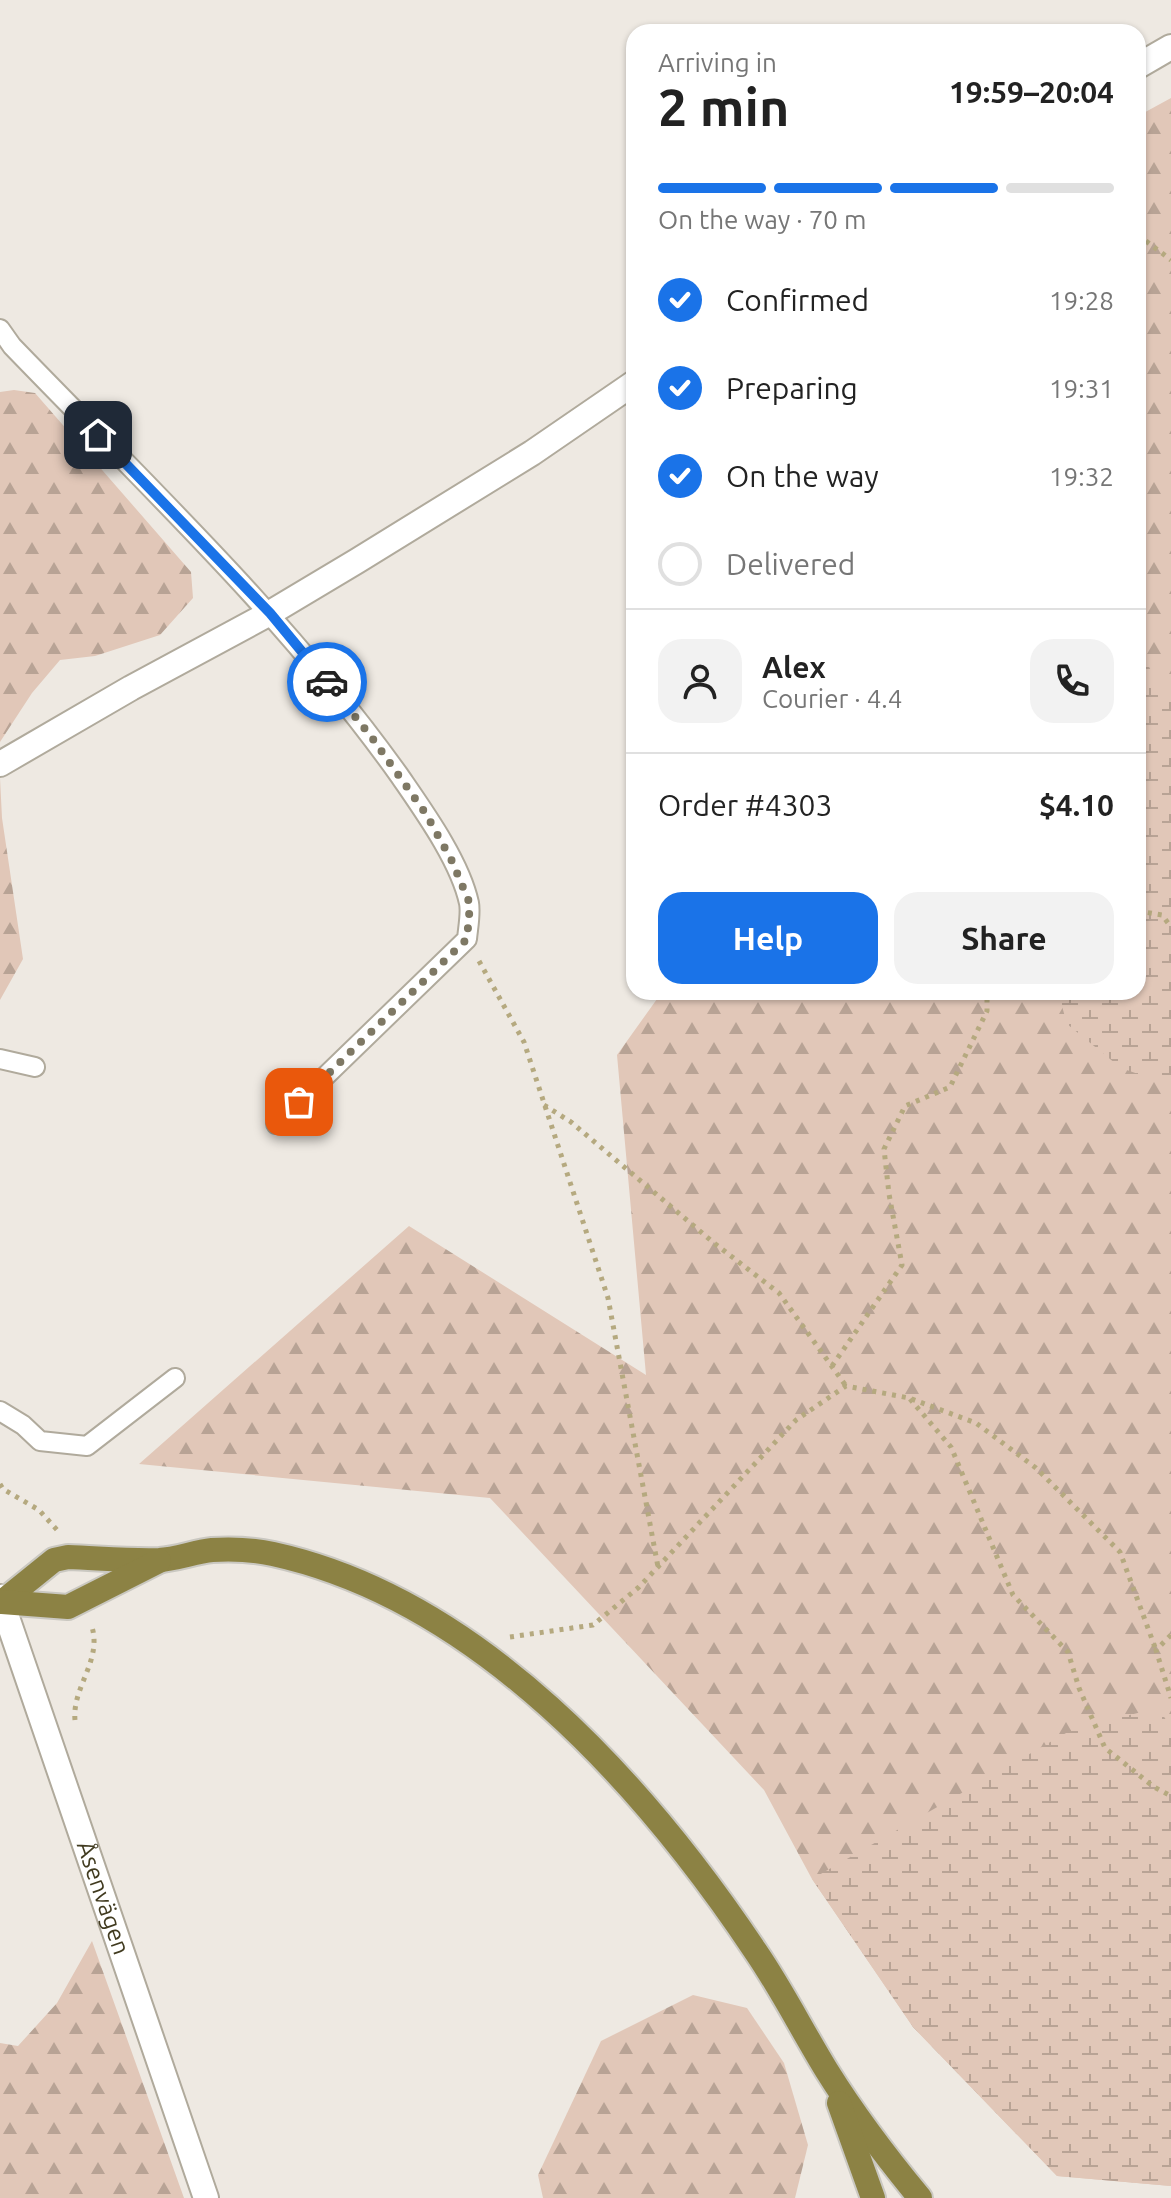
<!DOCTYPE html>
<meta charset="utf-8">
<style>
body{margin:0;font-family:Ubuntu,sans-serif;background:#f2f2f2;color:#222;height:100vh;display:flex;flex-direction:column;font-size:30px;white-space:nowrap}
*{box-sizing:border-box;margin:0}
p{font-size:26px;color:#767676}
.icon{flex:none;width:44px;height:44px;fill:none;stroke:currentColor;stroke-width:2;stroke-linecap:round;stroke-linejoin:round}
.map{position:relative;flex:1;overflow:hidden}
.panel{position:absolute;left:626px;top:24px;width:520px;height:976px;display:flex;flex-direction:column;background:#fff;border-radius:24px;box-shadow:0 2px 6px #0004}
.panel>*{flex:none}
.pin{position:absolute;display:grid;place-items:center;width:68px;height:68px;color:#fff;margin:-34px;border-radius:16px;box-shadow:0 4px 12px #0006}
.courier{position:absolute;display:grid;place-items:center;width:80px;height:80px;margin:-40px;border:6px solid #1a73e8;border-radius:50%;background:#fff;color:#222;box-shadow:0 2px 10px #0007}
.head em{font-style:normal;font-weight:700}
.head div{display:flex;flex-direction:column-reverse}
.head{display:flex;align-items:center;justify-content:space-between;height:136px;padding:0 32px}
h1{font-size:52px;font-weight:700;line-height:60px}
.bar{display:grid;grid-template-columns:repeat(4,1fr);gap:12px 8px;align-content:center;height:96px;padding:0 32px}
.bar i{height:10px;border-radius:6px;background:#e0e0e0}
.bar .on{background:#1a73e8}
.bar p{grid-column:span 4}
.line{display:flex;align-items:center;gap:20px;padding:0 32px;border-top:2px solid #e0e0e0}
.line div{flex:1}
.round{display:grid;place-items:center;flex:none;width:84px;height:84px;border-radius:24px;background:#f2f2f2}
ol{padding:0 32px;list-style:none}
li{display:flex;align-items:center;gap:24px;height:88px}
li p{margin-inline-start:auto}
li .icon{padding:8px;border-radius:50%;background:#1a73e8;color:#fff;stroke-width:4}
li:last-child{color:#767676}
li i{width:44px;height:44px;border:4px solid #e0e0e0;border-radius:50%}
.button{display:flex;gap:16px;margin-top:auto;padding:16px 32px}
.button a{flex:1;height:92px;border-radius:24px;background:#1a73e8;color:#fff;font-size:32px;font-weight:700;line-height:92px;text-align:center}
.button a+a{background:#f2f2f2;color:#222}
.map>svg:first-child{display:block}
.forest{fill:url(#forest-firs)}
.wetland{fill:url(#wetland-marsh)}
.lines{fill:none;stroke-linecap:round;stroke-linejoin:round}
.service-casing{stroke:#b0aa9c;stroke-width:22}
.minor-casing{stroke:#b0aa9c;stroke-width:28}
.tertiary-casing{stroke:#b0aa9c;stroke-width:28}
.trunk-casing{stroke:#cac8c1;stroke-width:28}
.path{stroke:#b5a97f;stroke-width:5;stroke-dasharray:4 6;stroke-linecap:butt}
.service{stroke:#fff;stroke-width:18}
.minor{stroke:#fff;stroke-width:24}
.tertiary{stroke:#fff;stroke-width:24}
.trunk{stroke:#8c8244;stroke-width:24}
.done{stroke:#7e7864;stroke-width:8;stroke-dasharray:0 14.4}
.route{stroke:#1a73e8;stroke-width:10}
.labels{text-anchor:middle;stroke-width:6;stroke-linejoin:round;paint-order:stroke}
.street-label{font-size:24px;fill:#413b20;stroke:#faf7f3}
</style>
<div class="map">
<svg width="1171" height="2198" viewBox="0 0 1171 2198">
<defs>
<pattern id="forest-firs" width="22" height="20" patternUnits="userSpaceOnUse" patternTransform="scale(2)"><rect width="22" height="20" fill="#e1c7b8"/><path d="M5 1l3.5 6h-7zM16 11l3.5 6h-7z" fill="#b8a395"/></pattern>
<pattern id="wetland-marsh" width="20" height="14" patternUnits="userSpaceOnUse" patternTransform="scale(2)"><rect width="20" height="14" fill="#e1c7b8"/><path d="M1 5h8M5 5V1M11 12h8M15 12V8" fill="none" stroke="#b8a395"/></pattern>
</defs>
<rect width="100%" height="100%" fill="#eee9e2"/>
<g class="forest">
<polygon points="1171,98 1171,2186 1057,2176 913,2027 812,1879 764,1790 490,1498 139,1464 409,1226 646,1375 617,1055 662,992 1138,992 1138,116"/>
<polygon points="14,390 35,393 191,572 193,598 160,635 95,656 60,660 32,693 0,742 0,392"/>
<polygon points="0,778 2,818 23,959 0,1000"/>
<polygon points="92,1941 184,2198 0,2198 0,2043 18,2046 57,2003"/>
<polygon points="693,1995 747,2008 784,2063 808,2145 795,2198 543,2198 538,2175 601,2041"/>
</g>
<g class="wetland">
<polygon points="1138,646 1156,680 1171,691 1171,1080 1161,1082 1121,1068 1067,1024 1058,992 1138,992"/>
<polygon points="1158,1708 1171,1727 1171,2186 1057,2176 913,2027 812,1879 1073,1729"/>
</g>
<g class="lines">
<defs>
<g id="service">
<path d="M0,329L12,346C146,485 287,618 399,775C423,810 460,861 469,903C471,913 468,928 467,939L276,1124"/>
<polyline points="0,1059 35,1067"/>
<polyline points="0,1411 23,1425 40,1441 87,1446 175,1378"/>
</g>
<g id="minor">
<polyline points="1138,66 1171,47"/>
<polyline points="0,764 131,688 270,613 357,561 532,453 634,383"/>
</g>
<g id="tertiary">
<path id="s1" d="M0,1597L206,2198"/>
</g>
<g id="trunk">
<path d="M2,1602L54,1560L68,1557C98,1558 129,1561 159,1560C177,1559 194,1552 212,1550C230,1549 255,1550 273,1554C478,1599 644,1784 756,1952C782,1990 803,2032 827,2071C855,2116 887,2158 920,2198"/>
<polyline points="2,1602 68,1607 159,1561"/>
<polyline points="839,2103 873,2198"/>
</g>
</defs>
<use href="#service" class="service-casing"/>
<use href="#minor" class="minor-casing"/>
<use href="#tertiary" class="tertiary-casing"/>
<use href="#trunk" class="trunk-casing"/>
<g class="path">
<polyline points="1138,235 1171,260"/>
<polyline points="1138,911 1162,915 1171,927"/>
<polyline points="479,961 524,1042 608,1298 658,1567"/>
<polyline points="544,1105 571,1122 714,1243 779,1293 846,1386"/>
<polyline points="832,1366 902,1265 889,1194 884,1149 905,1106 950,1087 987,1011 987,992"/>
<polyline points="910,1399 951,1447 1013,1595 1068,1652 1079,1688 1105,1748 1154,1787 1171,1796"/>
<polyline points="0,1484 3,1489 39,1510 58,1531"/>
<polyline points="1171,1635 1156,1650 1171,1698"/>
<polyline points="510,1637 593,1625 639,1587 796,1420 846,1386 909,1398 976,1423 1036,1468 1120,1552 1156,1650"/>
<path d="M75,1720C72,1687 102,1661 92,1627"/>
</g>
<use href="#service" class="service"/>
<use href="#minor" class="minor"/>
<use href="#tertiary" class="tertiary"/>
<use href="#trunk" class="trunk"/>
</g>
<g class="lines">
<polyline class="done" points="299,1102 467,939 470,904 452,861 426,814 370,735 327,682"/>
<polyline class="route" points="98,435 270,613 327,682"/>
</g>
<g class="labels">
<g class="street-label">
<text dy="8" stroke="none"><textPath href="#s1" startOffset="318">Åsenvägen</textPath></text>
</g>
</g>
</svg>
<div class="pin" style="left:299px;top:1102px;background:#ea580c"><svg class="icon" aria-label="bag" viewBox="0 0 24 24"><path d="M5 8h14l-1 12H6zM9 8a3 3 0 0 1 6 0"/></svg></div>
<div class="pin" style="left:98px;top:435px;background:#1f2937"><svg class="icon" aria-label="home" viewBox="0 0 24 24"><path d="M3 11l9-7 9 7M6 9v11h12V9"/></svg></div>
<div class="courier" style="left:327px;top:682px"><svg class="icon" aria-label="car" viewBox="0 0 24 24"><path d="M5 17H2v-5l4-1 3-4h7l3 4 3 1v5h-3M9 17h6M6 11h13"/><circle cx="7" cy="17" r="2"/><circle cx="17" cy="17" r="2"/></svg></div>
<section class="panel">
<div class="head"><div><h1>2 min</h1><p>Arriving in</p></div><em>19:59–20:04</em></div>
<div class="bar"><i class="on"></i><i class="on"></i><i class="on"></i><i></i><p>On the way · 70 m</p></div>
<ol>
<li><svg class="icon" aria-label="check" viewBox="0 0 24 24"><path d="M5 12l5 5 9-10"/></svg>Confirmed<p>19:28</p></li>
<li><svg class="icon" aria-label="check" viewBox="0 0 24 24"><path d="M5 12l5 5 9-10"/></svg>Preparing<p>19:31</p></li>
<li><svg class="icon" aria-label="check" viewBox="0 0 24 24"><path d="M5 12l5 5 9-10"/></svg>On the way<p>19:32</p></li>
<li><i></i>Delivered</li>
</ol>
<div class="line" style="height:144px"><a class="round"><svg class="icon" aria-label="person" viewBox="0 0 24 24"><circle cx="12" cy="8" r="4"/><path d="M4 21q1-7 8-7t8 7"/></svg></a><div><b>Alex</b><p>Courier · 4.4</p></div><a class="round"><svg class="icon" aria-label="phone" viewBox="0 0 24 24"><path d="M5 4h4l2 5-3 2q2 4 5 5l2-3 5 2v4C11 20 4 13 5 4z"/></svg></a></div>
<div class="line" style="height:104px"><div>Order #4303</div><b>$4.10</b></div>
<div class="button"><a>Help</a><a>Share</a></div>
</section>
</div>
